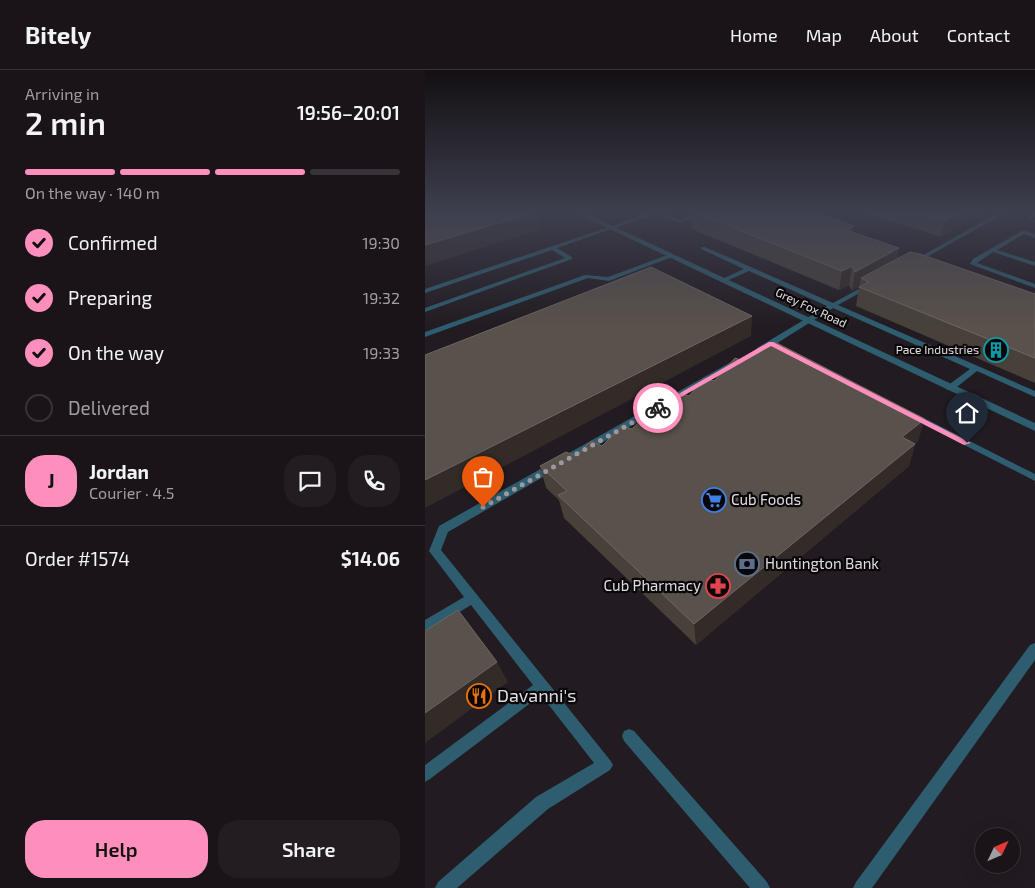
<!DOCTYPE html>
<meta charset="utf-8">
<style>
body{margin:0;font-family:"Exo 2",sans-serif;background:#231d22;color:#f1f3f6;height:100vh;display:flex;flex-direction:column;font-size:19px;white-space:nowrap}
*{box-sizing:border-box;margin:0}
p{font-size:16px;color:#9f9ea2}
.icon{flex:none;width:28px;height:28px;fill:none;stroke:currentColor;stroke-width:2;stroke-linecap:round;stroke-linejoin:round}
.map{position:relative;flex:1;overflow:hidden}
.panel{display:flex;flex-direction:column;background:#1a1419;width:425px}
.panel>*{flex:none}
.needle{width:32px;rotate:46deg}
.controls{position:absolute;left:550px;top:758px;display:grid;gap:10px}
.controls a{display:grid;place-items:center;width:45px;height:45px;border-radius:50%;background:#1a1419;box-shadow:0 5px 20px #0002,0 0 0 1px #383338;font-size:25px}
.pin{position:absolute;display:grid;place-items:center;width:42px;height:42px;color:#fff;margin:-51px -21px;border-radius:50% 50% 50% 0;rotate:-45deg;box-shadow:0 0 5px #0007}
.pin .icon{rotate:45deg}
.courier{position:absolute;display:grid;place-items:center;width:50px;height:50px;margin:-25px;border:4px solid #fe8ebc;border-radius:50%;background:#fff;color:#222;box-shadow:0 1px 6px #0007}
.headline em{font-style:normal;font-weight:600}
.headline div{display:flex;flex-direction:column-reverse}
.headline{display:flex;align-items:center;justify-content:space-between;height:85px;padding:0 25px}
h1{font-size:32px;font-weight:600;line-height:38px}
.bar{display:grid;grid-template-columns:repeat(4,1fr);gap:8px 5px;align-content:center;height:60px;padding:0 25px}
.bar i{height:6px;border-radius:4px;background:#383338}
.bar .selected{background:#fe8ebc}
.bar p{grid-column:span 4}
.line{display:flex;align-items:center;gap:12px;padding:0 25px;border-top:1px solid #383338}
.line div{flex:1}
.round{display:grid;place-items:center;flex:none;width:52px;height:52px;border-radius:20px;background:#231d22}
ol{padding:0 25px;list-style:none}
li{display:flex;align-items:center;gap:15px;height:55px}
li p{margin-inline-start:auto}
li .icon{padding:5px;border-radius:50%;background:#fe8ebc;color:#111;stroke-width:4}
li:last-child{color:#9f9ea2}
li i{width:28px;height:28px;border:2px solid #383338;border-radius:50%}
.button{display:flex;gap:10px;margin-top:auto;padding:10px 25px}
.button a{flex:1;height:58px;border-radius:20px;background:#fe8ebc;color:#111;font-size:20px;font-weight:600;line-height:58px;text-align:center}
.button a+a{background:#231d22;color:#f1f3f6}
header{display:flex;align-items:center;gap:30px;box-sizing:border-box;height:70px;padding:0 25px;background:#1a1419;border-bottom:1px solid #383338}
header strong{font-size:24px}
nav{display:flex;gap:28px;margin-inline-start:auto;font-size:18px}
main{display:flex;flex:1;min-height:0}
.map>svg:first-child{display:block}
.lines{fill:none;stroke-linecap:round;stroke-linejoin:round}
.service{fill:#2d5d6f;fill-rule:evenodd}
.minor{fill:#2d5d6f;fill-rule:evenodd}
.tertiary{fill:#2d5d6f;fill-rule:evenodd}
.wall{fill:#48413a}
.shaded-wall{fill:#322b28}
.building{fill:#59514b;stroke:#6e6763}
.route{fill:#fe8ebc}
.done{stroke:#9e989d;stroke-width:5;stroke-dasharray:0 9}
.labels{text-anchor:middle;stroke-width:4.5;stroke-linejoin:round;paint-order:stroke}
.far-street-label{font-size:12px;fill:#e0dbe0;stroke:#0a0709}
.far-poi-label{font-size:12px;fill:#e0dbe0;stroke:#0a0709;text-anchor:end}
.poi-label{font-size:15px;fill:#e0dbe0;stroke:#0a0709;text-anchor:start}
.near-poi-label{font-size:18px;fill:#e0dbe0;stroke:#0a0709;text-anchor:start}
</style>
<header>
<strong>Bitely</strong>
<nav><a>Home</a><a>Map</a><a>About</a><a>Contact</a></nav>
</header>
<main>
<section class="panel">
<div class="headline"><div><h1>2 min</h1><p>Arriving in</p></div><em>19:56–20:01</em></div>
<div class="bar"><i class="selected"></i><i class="selected"></i><i class="selected"></i><i></i><p>On the way · 140 m</p></div>
<ol>
<li><svg class="icon" aria-label="check" viewBox="0 0 24 24"><path d="M5 12l5 5 9-10"/></svg>Confirmed<p>19:30</p></li>
<li><svg class="icon" aria-label="check" viewBox="0 0 24 24"><path d="M5 12l5 5 9-10"/></svg>Preparing<p>19:32</p></li>
<li><svg class="icon" aria-label="check" viewBox="0 0 24 24"><path d="M5 12l5 5 9-10"/></svg>On the way<p>19:33</p></li>
<li><i></i>Delivered</li>
</ol>
<div class="line" style="height:90px"><b class="round" style="background:#fe8ebc;color:#111">J</b><div><b>Jordan</b><p>Courier · 4.5</p></div><a class="round"><svg class="icon" aria-label="chat" viewBox="0 0 24 24"><path d="M4 5h16v11H9l-5 4z"/></svg></a><a class="round"><svg class="icon" aria-label="phone" viewBox="0 0 24 24"><path d="M5 4h4l2 5-3 2q2 4 5 5l2-3 5 2v4C11 20 4 13 5 4z"/></svg></a></div>
<div class="line" style="height:65px"><div>Order #1574</div><b>$14.06</b></div>
<div class="button"><a>Help</a><a>Share</a></div>
</section>
<div class="map">
<svg width="610" height="818" viewBox="0 0 610 818">
<rect width="100%" height="100%" fill="#221b21"/>
<g class="lines">
<g class="service">
<path d="M228,142C238,142 247,149 255,149C263,149 272,142 282,142L255,153Z"/>
<polygon points="575,142 582,142 491,193 486,192"/>
<polygon points="610,143 610,147 606,149 603,147"/>
<polygon points="184,157 189,158 132,178 147,187 147,189 0,242 0,238 140,188 127,180 0,223 0,219"/>
<polygon points="598,160 610,164 610,168 599,164 572,180 610,192 610,196 568,182 552,193 610,214 610,218 545,194 548,189"/>
<polygon points="276,177 280,177 408,233 443,214 447,214 447,216 413,235 610,321 610,327 552,301 528,320 522,320 522,316 545,299 408,238 338,282 332,282 332,278 402,236 324,201 299,212 295,212 295,210 319,199 276,179"/>
<polygon points="245,184 248,186 247,187 184,211 163,208 0,267 0,262 160,205 183,207"/>
<polygon points="306,292 309,292 313,294 23,462 16,480 185,690 188,695 185,700 123,739 32,818 10,818 13,812 111,727 169,693 116,625 5,709 0,712 0,695 108,615 46,535 0,563 0,550 39,527 4,481 14,456"/>
<polygon points="489,343 610,404 610,411 486,348 485,346"/>
<polygon points="610,573 610,590 447,818 428,818 431,812 605,575"/>
<polygon points="204,659 209,661 342,812 345,818 325,818 199,671 197,666 199,661"/>
</g>
<polygon class="minor" points="225,142 236,142 188,159 182,158"/>
<polygon class="tertiary" points="149,142 158,142 610,353 610,361"/>
</g>
<g class="wall">
<polygon points="266,142 389,142 429,156 428,162 472,189 610,224 610,313 431,236 434,217 427,221 424,215 414,220 267,159"/>
<polygon points="437,142 562,142 516,167"/>
<polygon points="264,326 493,371 490,374 484,396 271,575 139,448 134,430 121,418 115,396 151,386 177,376"/>
</g>
<g class="shaded-wall">
<polygon points="111,142 113,142 117,159 0,196 0,175"/>
<polygon points="536,142 562,142 516,167 520,151"/>
<polygon points="429,156 426,174 421,160"/>
<polygon points="474,178 471,197 436,208 434,217 427,221 430,202"/>
<polygon points="427,196 424,215 414,220 417,201"/>
<polygon points="327,246 326,266 0,438 0,410"/>
<polygon points="500,349 493,371 471,389 477,367"/>
<polygon points="490,374 484,396 271,575 269,554"/>
<polygon points="72,592 83,612 0,673 0,643"/>
</g>
<g class="building">
<polygon points="0,142 111,142 0,175"/>
<polygon points="268,142 389,142 429,156 421,160 474,178 430,202 427,196 417,201"/>
<polygon points="492,142 536,142 520,151"/>
<polygon points="485,182 495,184 610,224 610,288 434,217 444,212 436,208"/>
<polygon points="226,197 327,246 0,410 0,285"/>
<polygon points="350,272 500,349 477,367 490,374 269,554 133,425 142,421 115,396 141,382 151,386 166,371 177,376 197,356 207,359 226,339 236,342 254,323 264,326 279,308 289,311 310,288 316,290"/>
<polygon points="33,540 72,592 0,643 0,561"/>
</g>
<linearGradient id="sky" x2="0" y2="1"><stop stop-color="#130f12"/><stop offset="0.55" stop-color="#3e3f4e"/><stop offset="1" stop-color="#3e3f4e" stop-opacity="0"/></linearGradient>
<rect width="610" height="257" fill="url(#sky)"/>
<polygon class="route" points="344,272 348,272 546,373 539,375 346,276 235,339 229,338"/>
<g class="lines">
<polyline class="done" points="58,437 233,338"/>
</g>
<defs>
<symbol id="building-ring" viewBox="-11 -11 22 22"><circle r="9.5" fill="#0a0709" stroke="#0f9aa8" stroke-width="1.5"/><path d="M-4-6H4V6H1V3H-1V6H-4ZM-2.5-4.3h1.7v1.8h-1.7ZM.8-4.3h1.7v1.8H.8ZM-2.5-1h1.7V.8h-1.7ZM.8-1h1.7V.8H.8Z" fill="#0f9aa8"/></symbol>
<symbol id="supermarket-ring" viewBox="-11 -11 22 22"><circle r="9.5" fill="#0a0709" stroke="#3f7fe0" stroke-width="1.5"/><path d="M-6-5.5h2.5l.6 2H6L4.5 2H-2.5L-4.4-4H-6ZM-1.5 3.2a1.3 1.3 0 1 0 .1 0ZM3 3.2a1.3 1.3 0 1 0 .1 0Z" fill="#3f7fe0"/></symbol>
<symbol id="bank-ring" viewBox="-11 -11 22 22"><circle r="9.5" fill="#0a0709" stroke="#5c6f8a" stroke-width="1.5"/><path d="M-6-4H6V4H-6ZM0-2.3a2.3 2.3 0 1 0 0 4.6a2.3 2.3 0 1 0 0-4.6Z" fill="#5c6f8a"/></symbol>
<symbol id="pharmacy-ring" viewBox="-11 -11 22 22"><circle r="9.5" fill="#0a0709" stroke="#e0444e" stroke-width="1.5"/><path d="M-2-6h4v4h4v4h-4v4h-4v-4h-4v-4h4Z" fill="#e0444e"/></symbol>
<symbol id="restaurant-ring" viewBox="-11 -11 22 22"><circle r="9.5" fill="#0a0709" stroke="#e8710a" stroke-width="1.5"/><path d="M-5-6h1v4h1v-4h1v4h1v-4h1v5L-1.5 .5V6h-2V.5L-5-1ZM5-6V6H3V1.5H1.5Q1.5-4 5-6Z" fill="#e8710a"/></symbol>
</defs>
<g fill-rule="evenodd">
<use href="#building-ring" x="557" y="266" width="28" height="28"/>
<use href="#supermarket-ring" x="275" y="416" width="28" height="28"/>
<use href="#bank-ring" x="308" y="480" width="28" height="28"/>
<use href="#pharmacy-ring" x="279" y="502" width="28" height="28"/>
<use href="#restaurant-ring" x="40" y="612" width="28" height="28"/>
</g>
<g class="labels">
<g class="far-street-label">
<text transform="translate(386 238) rotate(25)" y="4">Grey Fox Road</text>
</g>
<g class="far-poi-label">
<text x="554" y="284">Pace Industries</text>
</g>
<g class="poi-label">
<text x="306" y="435">Cub Foods</text>
<text x="340" y="499">Huntington Bank</text>
<text x="276" y="521" text-anchor="end">Cub Pharmacy</text>
</g>
<g class="near-poi-label">
<text x="72" y="632">Davanni's</text>
</g>
</g>
</svg>
<div class="controls">
<a><svg class="needle" viewBox="-14 -14 28 28"><path d="M0-13l5 13h-10z" fill="#e53935"/><path d="M0 13l5-13h-10z" fill="#9f9ea2"/></svg></a>
</div>
<div class="pin" style="left:58px;top:437px;background:#ea580c"><svg class="icon" aria-label="bag" viewBox="0 0 24 24"><path d="M5 8h14l-1 12H6zM9 8a3 3 0 0 1 6 0"/></svg></div>
<div class="pin" style="left:542px;top:373px;background:#1f2937"><svg class="icon" aria-label="home" viewBox="0 0 24 24"><path d="M3 11l9-7 9 7M6 9v11h12V9"/></svg></div>
<div class="courier" style="left:233px;top:338px"><svg class="icon" aria-label="bike" viewBox="0 0 24 24"><circle cx="6" cy="16" r="4"/><circle cx="18" cy="16" r="4"/><path d="M6 16l4-8h5l3 8M10 8l3 8H6M13 5h3"/></svg></div>
</div>
</main>
